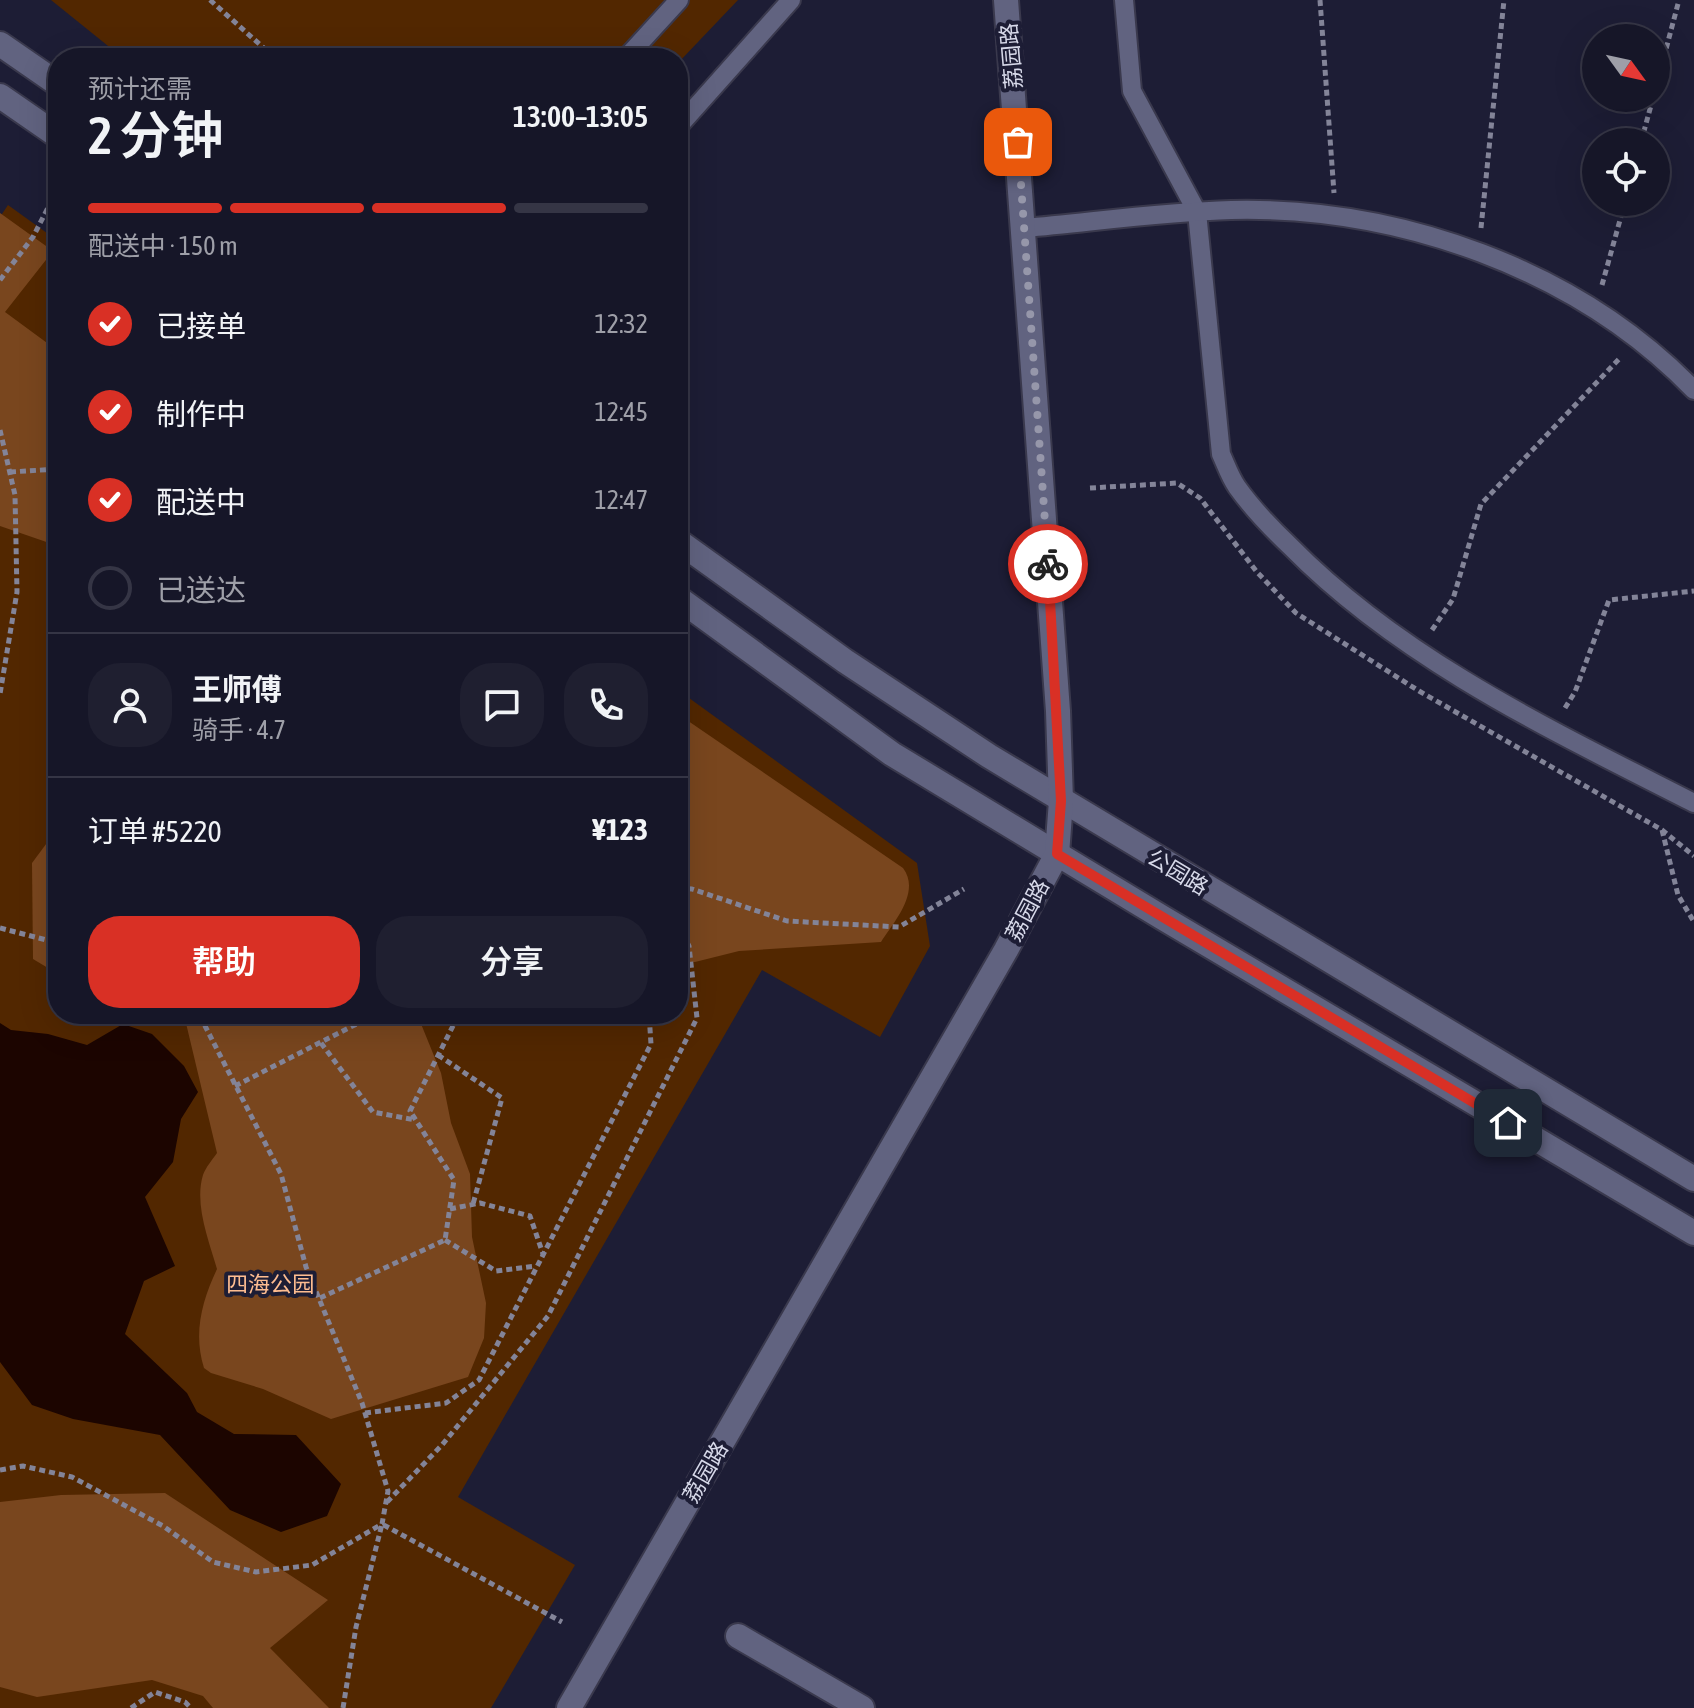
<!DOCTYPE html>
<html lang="zh">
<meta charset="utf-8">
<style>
body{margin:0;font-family:"Asap Condensed","Noto Sans SC",sans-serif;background:#1f1f30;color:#f1f3f6;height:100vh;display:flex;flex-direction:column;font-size:30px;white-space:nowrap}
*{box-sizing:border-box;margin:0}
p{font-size:26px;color:#9e9fa8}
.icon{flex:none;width:44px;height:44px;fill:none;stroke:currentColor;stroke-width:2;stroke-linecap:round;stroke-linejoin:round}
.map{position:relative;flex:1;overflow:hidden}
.drawer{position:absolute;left:48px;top:48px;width:640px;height:976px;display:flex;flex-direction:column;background:#161628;border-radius:32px;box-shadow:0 8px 32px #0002,0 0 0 2px #353545}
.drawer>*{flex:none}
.needle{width:52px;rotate:123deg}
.buttons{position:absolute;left:1582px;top:24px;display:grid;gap:16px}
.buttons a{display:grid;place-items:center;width:88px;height:88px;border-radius:50%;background:#161628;box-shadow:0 8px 32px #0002,0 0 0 2px #353545;font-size:40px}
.pin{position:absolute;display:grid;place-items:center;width:68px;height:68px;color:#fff;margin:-34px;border-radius:16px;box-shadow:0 4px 12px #0006}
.courier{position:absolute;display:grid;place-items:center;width:80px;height:80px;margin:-40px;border:6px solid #d93025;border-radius:50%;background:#fff;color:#222;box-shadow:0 2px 10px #0007}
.headline em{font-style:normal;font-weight:600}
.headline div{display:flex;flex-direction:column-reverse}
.headline{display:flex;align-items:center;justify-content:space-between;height:136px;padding:0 40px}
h1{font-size:52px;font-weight:600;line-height:60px}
.bar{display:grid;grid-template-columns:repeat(4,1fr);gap:12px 8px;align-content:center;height:96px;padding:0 40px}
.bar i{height:10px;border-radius:6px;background:#353545}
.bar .active{background:#d93025}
.bar p{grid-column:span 4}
.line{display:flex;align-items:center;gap:20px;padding:0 40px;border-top:2px solid #353545}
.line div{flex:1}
.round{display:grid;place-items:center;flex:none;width:84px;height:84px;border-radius:32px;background:#1f1f30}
ol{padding:0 40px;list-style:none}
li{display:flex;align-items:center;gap:24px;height:88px}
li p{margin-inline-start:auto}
li .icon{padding:8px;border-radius:50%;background:#d93025;color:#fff;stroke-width:4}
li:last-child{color:#9e9fa8}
li i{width:44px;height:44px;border:4px solid #353545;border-radius:50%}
.primary-button{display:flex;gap:16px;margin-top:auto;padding:16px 40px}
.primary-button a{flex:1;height:92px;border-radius:32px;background:#d93025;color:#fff;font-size:32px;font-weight:600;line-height:92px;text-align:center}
.primary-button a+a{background:#1f1f30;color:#f1f3f6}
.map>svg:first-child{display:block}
.green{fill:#522700}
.forest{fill:#79461e}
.water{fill:#1c0500}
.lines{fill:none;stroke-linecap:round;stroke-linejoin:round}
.lane-casing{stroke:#3a394d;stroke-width:22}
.street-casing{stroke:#3a394d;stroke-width:28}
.secondary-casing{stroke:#3a394d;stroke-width:28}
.path{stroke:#838498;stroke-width:5;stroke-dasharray:6 4;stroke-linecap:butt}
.lane{stroke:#616380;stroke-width:18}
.street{stroke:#616380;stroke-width:24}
.secondary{stroke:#616380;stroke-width:24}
.done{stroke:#9697aa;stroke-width:8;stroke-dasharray:0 14.4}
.route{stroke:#d93025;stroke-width:10}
.labels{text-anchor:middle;stroke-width:8;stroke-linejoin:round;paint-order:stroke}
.street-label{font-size:22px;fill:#d7d9e9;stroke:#1d1d35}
.park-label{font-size:22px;fill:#febd91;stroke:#1d1d35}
</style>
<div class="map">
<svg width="1694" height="1708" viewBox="0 0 1694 1708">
<rect width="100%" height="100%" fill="#1d1d35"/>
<g class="green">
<polygon points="51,0 738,0 678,63 678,58 123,58"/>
<polygon points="8,205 58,241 58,1014 678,1014 678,690 917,863 930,946 880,1037 762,970 458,1497 575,1565 491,1708 0,1708 0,217"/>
</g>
<g class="forest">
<polygon points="0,213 53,251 5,312 58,351 58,546 0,526"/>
<path d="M678,714L903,868C921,892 894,922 881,942L739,951L695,962H678Z"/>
<polygon points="58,828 58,974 33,959 32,863"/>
<path d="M178,1014H417L441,1073L451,1123L470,1174L472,1237L486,1303L484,1338L468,1377L331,1419L263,1389L211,1373L204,1368C193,1333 202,1301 217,1269C209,1241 194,1204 203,1175C206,1167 212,1160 217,1153L185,1019Z"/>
<polygon points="165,1493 328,1600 270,1648 329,1708 213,1708 203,1696 152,1680 37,1697 0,1687 0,1502 61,1495"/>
</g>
<polygon class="water" points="0,1023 11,1030 48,1034 87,1045 123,1024 152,1034 184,1066 198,1092 181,1119 173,1162 145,1197 175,1266 144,1281 125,1334 187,1393 197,1412 234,1434 296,1435 341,1484 327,1516 281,1532 230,1510 160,1435 73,1419 32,1405 0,1362"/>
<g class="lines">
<defs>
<g id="lane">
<path d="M1124,0L1132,91L1197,212L1221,454C1226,465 1230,477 1237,487C1252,508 1271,528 1290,546C1402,660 1553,731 1694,803"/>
<polyline points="626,58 679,0"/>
<polyline points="678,127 791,0"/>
<path d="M1025,228C1093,222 1162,212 1231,210C1399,206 1577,269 1694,390"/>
</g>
<polyline id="street" points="738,1636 862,1708"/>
<g id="secondary">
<polyline points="0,44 58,84"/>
<polyline points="0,96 58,136"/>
<polyline points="678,541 845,661 989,756 1694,1179"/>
<polyline points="678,598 892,754 1163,918 1694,1233"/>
<polyline points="569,1708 1006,950 1057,854 1061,801 1058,711 1006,0"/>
</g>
</defs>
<use href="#lane" class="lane-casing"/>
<use href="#street" class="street-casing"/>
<use href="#secondary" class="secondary-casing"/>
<g class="path">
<polyline points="210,0 275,58"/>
<polyline points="1320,0 1334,193"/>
<polyline points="1656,87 1679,0"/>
<polyline points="1641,142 1653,98"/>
<polyline points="1481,228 1504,0"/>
<polyline points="0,280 33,237 55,194"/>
<polyline points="1602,285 1625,202"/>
<polyline points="0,430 15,495 17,592 0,694"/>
<polyline points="10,472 58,469"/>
<polyline points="1090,488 1177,483 1200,498 1257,572 1296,613 1419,691 1662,830 1694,856"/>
<polyline points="1432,630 1453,599 1481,504 1620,358"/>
<polyline points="1565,708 1575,692 1609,600 1694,591"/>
<polyline points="1662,830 1678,895 1694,922"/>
<polyline points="678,888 692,889 787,921 899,927 964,889"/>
<polyline points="0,928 58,943"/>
<polyline points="321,1043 373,1112 415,1120"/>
<polyline points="438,1055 502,1098 473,1204"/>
<polyline points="235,1086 376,1014"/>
<polyline points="450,1209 480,1203 530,1216 543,1254"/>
<polyline points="445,1240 496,1271 536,1266"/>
<polyline points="320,1298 445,1240 454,1180 410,1111 459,1014"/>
<polyline points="365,1413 446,1403 479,1380 651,1044 649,1014"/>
<polyline points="0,1470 23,1466 72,1477 163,1526 213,1562 256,1572 312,1565 382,1524 388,1491 362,1403 306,1267 281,1174 203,1022 195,1014"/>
<polyline points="387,1502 442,1445 548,1316 697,1018 689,946 678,926"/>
<polyline points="131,1708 155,1692 185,1702 191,1708"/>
<polyline points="343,1708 356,1627 382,1524 562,1622"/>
</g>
<use href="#lane" class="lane"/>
<use href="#street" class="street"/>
<use href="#secondary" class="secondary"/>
</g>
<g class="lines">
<polyline class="done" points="1018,142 1048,564"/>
<polyline class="route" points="1048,564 1061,801 1057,854 1508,1123"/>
</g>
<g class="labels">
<g class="street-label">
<text transform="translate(1011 56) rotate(-95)" y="8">荔园路</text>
<text transform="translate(1178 872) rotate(31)" y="8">公园路</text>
<text transform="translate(1027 910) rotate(-62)" y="8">荔园路</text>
<text transform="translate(705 1472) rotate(-60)" y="8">荔园路</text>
</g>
<g class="park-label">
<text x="270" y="1292">四海公园</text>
</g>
</g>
</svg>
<div class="buttons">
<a><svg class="needle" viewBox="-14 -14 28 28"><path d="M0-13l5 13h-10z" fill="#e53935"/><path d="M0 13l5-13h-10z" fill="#9e9fa8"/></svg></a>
<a><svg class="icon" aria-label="locate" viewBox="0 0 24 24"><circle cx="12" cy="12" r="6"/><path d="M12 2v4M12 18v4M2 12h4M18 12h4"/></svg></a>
</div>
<div class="pin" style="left:1018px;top:142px;background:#ea580c"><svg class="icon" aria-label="bag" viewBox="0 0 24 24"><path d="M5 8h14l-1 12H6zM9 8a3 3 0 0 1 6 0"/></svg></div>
<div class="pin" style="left:1508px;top:1123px;background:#1f2937"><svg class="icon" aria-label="home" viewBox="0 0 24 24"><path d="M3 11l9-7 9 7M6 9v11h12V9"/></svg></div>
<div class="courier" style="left:1048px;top:564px"><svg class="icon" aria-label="bike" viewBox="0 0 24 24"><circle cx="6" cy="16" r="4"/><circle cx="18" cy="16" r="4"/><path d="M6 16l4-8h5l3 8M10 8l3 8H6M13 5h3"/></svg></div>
<section class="drawer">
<div class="headline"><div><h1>2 分钟</h1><p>预计还需</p></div><em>13:00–13:05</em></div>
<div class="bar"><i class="active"></i><i class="active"></i><i class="active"></i><i></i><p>配送中 · 150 m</p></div>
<ol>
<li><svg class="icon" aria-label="check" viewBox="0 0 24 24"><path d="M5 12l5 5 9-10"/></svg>已接单<p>12:32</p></li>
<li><svg class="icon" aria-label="check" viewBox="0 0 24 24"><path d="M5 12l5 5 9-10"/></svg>制作中<p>12:45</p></li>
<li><svg class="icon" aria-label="check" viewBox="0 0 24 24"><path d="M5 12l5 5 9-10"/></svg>配送中<p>12:47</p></li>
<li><i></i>已送达</li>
</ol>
<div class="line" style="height:144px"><a class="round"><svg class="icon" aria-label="person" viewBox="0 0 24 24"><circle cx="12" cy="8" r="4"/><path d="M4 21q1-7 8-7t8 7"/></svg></a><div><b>王师傅</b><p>骑手 · 4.7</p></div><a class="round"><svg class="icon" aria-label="chat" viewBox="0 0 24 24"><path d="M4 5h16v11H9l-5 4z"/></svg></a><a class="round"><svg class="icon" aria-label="phone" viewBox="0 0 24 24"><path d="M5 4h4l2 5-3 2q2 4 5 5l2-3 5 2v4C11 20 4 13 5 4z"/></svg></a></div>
<div class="line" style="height:104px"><div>订单 #5220</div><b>¥123</b></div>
<div class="primary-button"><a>帮助</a><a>分享</a></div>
</section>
</div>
